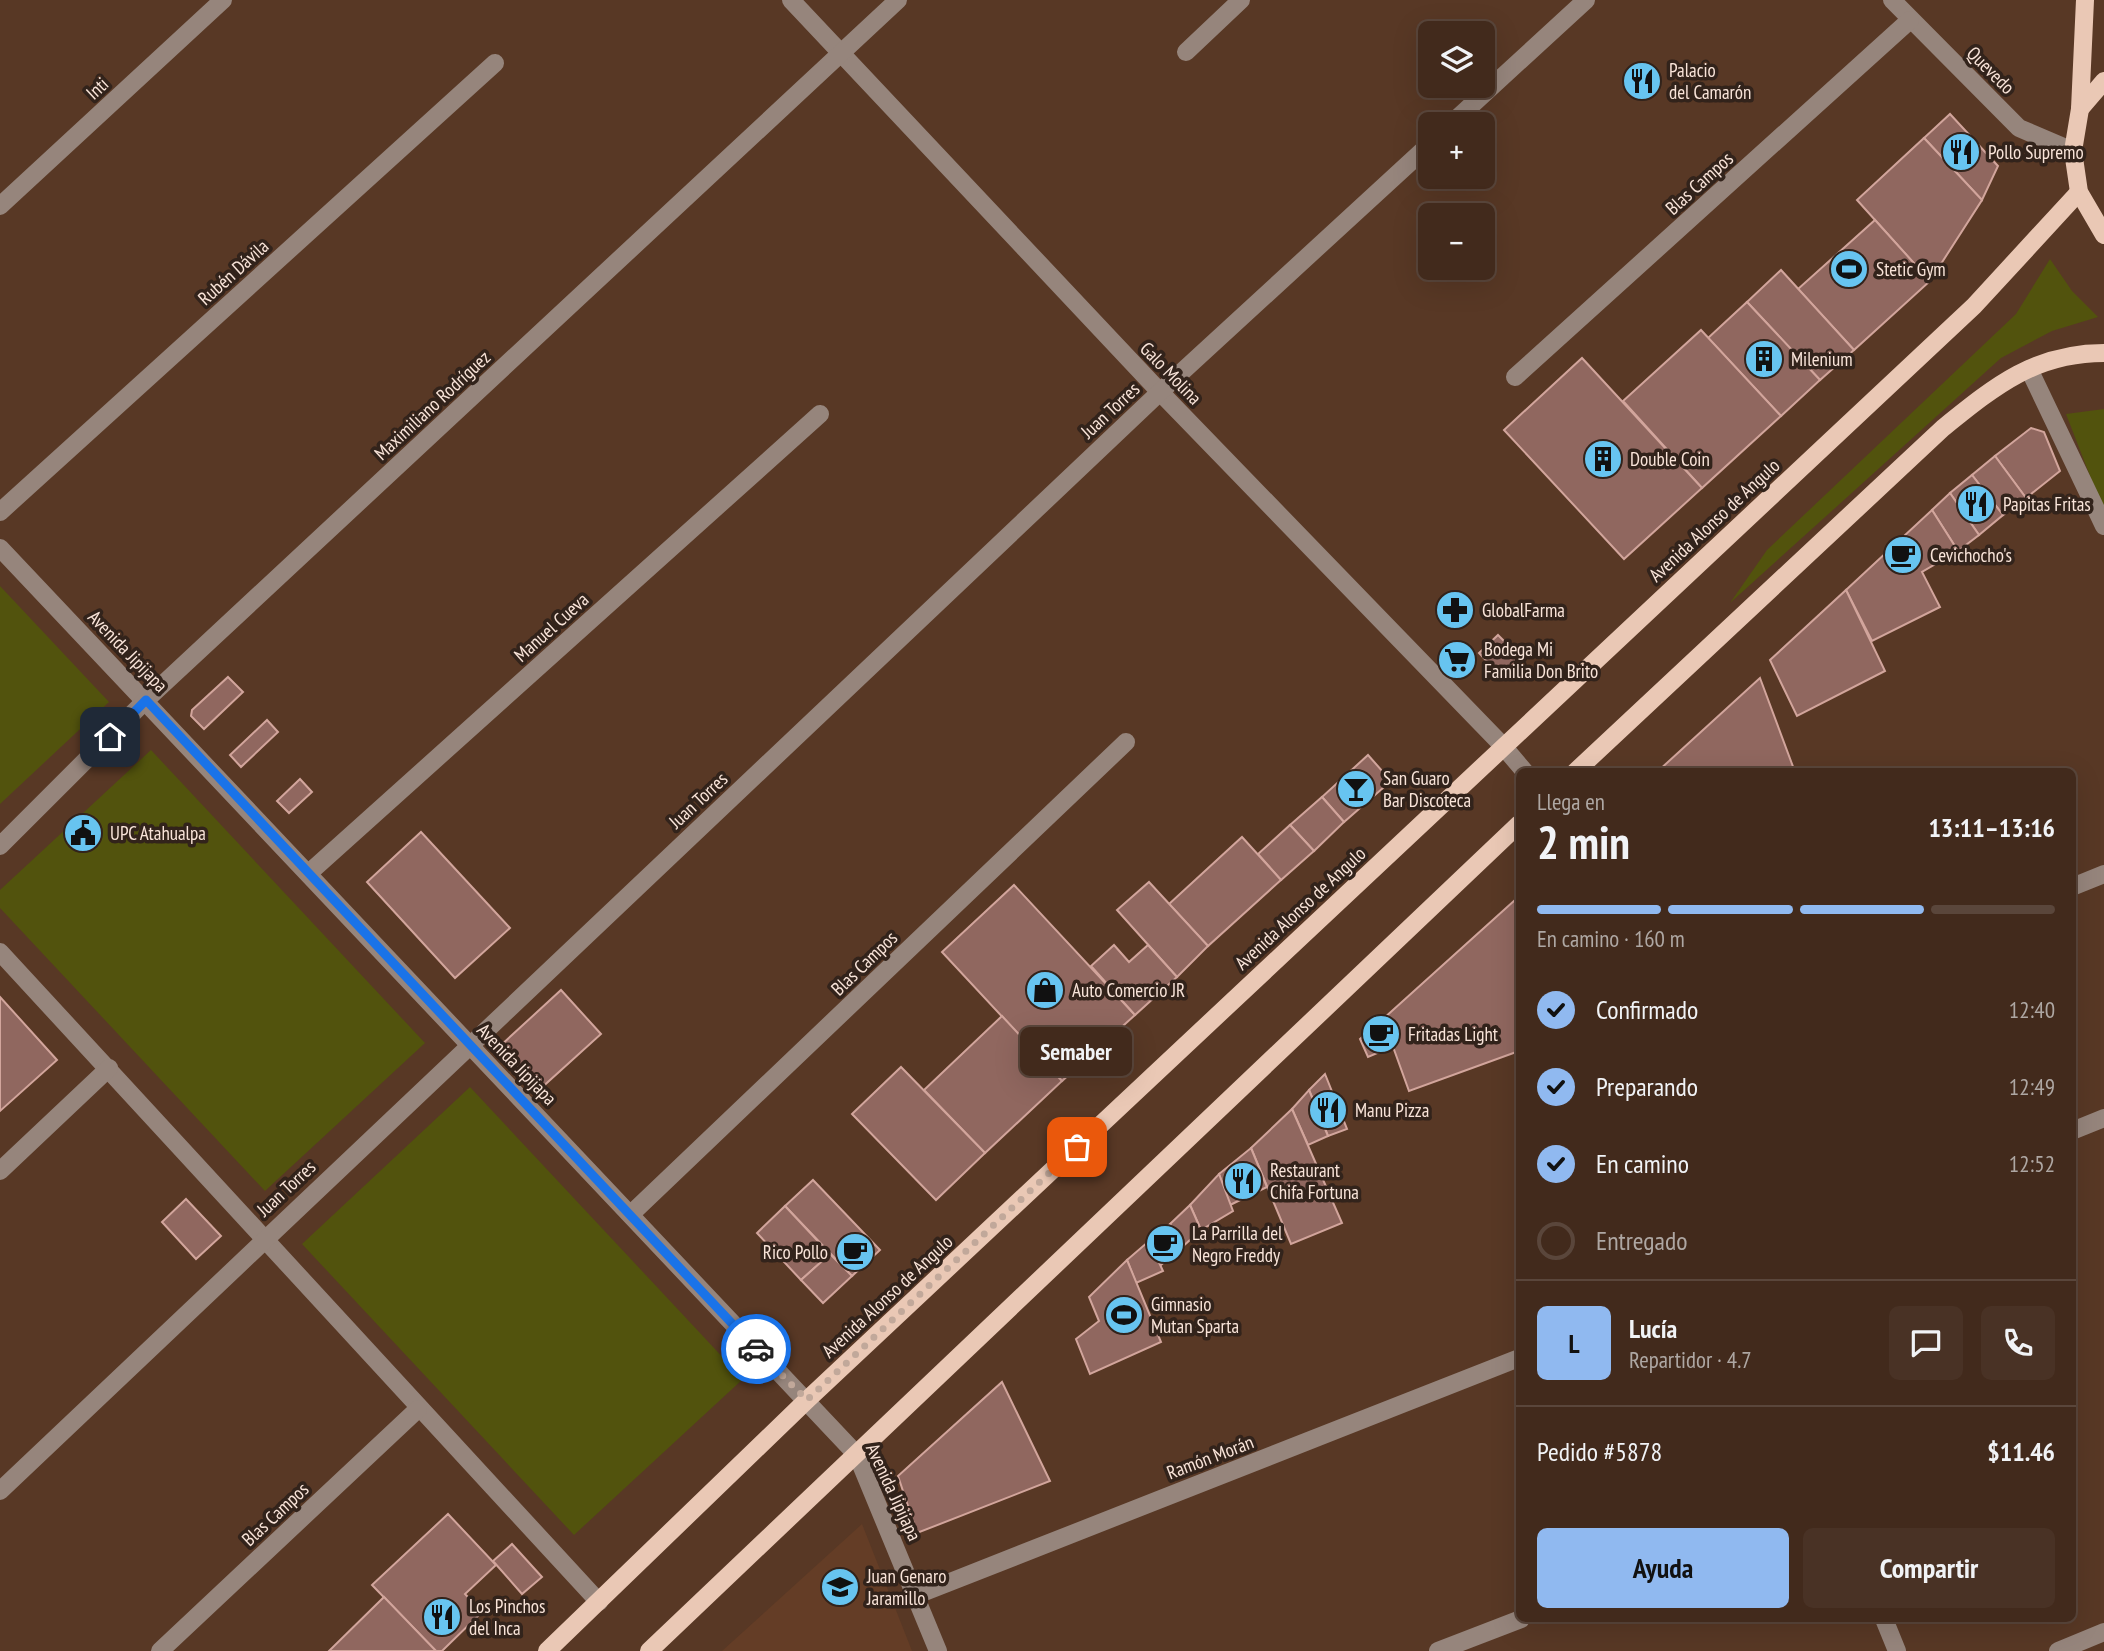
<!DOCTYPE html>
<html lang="es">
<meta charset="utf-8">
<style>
body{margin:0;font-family:"PT Sans Narrow",sans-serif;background:#493225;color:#f1f3f6;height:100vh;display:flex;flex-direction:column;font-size:26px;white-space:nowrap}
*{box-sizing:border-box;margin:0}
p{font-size:23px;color:#aea7a3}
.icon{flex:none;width:38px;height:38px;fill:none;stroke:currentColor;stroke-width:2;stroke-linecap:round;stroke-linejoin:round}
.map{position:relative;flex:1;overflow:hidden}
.drawer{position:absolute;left:1516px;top:768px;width:560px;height:854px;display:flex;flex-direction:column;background:#422a1c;border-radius:10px;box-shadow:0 7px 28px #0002,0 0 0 2px #5a463b}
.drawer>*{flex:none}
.controls{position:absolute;left:1418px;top:21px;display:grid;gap:14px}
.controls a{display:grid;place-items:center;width:77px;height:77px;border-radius:10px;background:#422a1c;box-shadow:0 7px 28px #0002,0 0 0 2px #5a463b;font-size:35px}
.pin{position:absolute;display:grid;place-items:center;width:60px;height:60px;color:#fff;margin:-30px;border-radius:14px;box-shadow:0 4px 10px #0006}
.courier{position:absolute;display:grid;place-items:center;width:70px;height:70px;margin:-35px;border:5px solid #1a73e8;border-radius:50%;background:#fff;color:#222;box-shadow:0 2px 9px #0007}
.bubble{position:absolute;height:49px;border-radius:10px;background:#422a1c;box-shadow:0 7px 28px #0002,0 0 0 2px #5a463b;font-size:23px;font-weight:800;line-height:49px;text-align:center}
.head em{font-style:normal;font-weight:800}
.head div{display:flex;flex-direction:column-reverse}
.head{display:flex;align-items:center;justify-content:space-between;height:119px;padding:0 21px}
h1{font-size:46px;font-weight:800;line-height:52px}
.bar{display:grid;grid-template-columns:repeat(4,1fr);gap:10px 7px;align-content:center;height:84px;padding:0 21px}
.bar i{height:9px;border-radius:5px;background:#5a463b}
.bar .on{background:#90b9f0}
.bar p{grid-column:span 4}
.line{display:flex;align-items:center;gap:18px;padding:0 21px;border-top:2px solid #5a463b}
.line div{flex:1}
.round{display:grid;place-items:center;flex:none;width:74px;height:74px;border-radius:10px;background:#493225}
ol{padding:0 21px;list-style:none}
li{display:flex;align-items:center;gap:21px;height:77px}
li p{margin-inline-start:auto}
li .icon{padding:7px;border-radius:50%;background:#90b9f0;color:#111;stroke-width:4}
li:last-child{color:#aea7a3}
li i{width:38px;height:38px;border:4px solid #5a463b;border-radius:50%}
.primary-button{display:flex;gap:14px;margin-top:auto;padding:14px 21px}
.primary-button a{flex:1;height:80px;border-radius:10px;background:#90b9f0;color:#111;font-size:28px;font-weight:800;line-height:80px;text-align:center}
.primary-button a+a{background:#493225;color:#f1f3f6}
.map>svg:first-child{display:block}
.built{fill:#643d26}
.green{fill:#52530d}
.building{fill:#90675f;stroke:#d2a59c;stroke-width:2}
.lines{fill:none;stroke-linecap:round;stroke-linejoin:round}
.minor{stroke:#96857c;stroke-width:18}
.major{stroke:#eac8b5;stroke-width:18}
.done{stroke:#c1a89a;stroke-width:7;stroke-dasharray:0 12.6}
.route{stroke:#1a73e8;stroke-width:9}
.labels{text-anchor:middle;stroke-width:7;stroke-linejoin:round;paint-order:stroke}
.poi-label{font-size:19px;fill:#f9e4d9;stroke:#32231b;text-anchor:start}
.street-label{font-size:19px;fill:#f9e4d9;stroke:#32231b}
</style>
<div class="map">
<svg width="2104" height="1651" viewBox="0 0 2104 1651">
<rect width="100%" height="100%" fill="#583825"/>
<polygon class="built" points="862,1524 912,1651 722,1651"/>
<g class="green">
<polygon points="2050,259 2072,291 2098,317 2052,331 2001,358 1730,603 1767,550 2016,314"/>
<polygon points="2104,409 2104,512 2066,414"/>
<polygon points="0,586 109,702 0,804"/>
<polygon points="151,750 425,1043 265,1191 0,908 0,890"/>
<polygon points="470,1087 743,1379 574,1535 302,1244"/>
</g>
<g class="building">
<polygon points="1950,114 1998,166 1982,200 1924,138"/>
<polygon points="1924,138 1982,200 1930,281 1857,200"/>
<polygon points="1875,220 1930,281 1854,350 1798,289"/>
<polygon points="1781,270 1854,350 1820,380 1747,302"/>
<polygon points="1747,302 1820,380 1781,416 1708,338"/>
<polygon points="1701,330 1781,416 1702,488 1623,401"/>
<polygon points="1582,358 1702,488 1624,559 1504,430"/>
<polygon points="2031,428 2044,432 2060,471 2026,498 1995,456"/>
<polygon points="1995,456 2026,498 2003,515 1972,475"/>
<polygon points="1972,475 2003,515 1979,535 1950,493"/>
<polygon points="1950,493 1979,535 1958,551 1932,510"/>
<polygon points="1932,510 1958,551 1922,572 1940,607 1872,641 1846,590"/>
<polygon points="1846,590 1885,671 1797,716 1770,660"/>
<polygon points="1498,635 1521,658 1507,672 1496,671 1479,653"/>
<polygon points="228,677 243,692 204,729 191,716 192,710"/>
<polygon points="1760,678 1795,772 1657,772"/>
<polygon points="267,720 278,732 241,767 230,755"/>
<polygon points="1368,755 1391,781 1344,822 1322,797"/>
<polygon points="300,779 312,792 289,813 277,801"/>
<polygon points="1322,797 1344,822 1314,851 1290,825"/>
<polygon points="1290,825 1314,851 1281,880 1258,854"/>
<polygon points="421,832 510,928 455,978 367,882"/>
<polygon points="1242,837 1281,880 1208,946 1169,904"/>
<polygon points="1149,882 1208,946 1177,977 1117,910"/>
<polygon points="1014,885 1135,1015 1062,1081 942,952"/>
<polygon points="1515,900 1519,911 1519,1051 1409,1091 1383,1019"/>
<polygon points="1114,945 1129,962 1148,945 1177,977 1135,1015 1091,966"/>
<polygon points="561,990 601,1034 539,1090 499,1047"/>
<polygon points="0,997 57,1060 0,1111"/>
<polygon points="1002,1016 1062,1081 985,1153 924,1090"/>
<polygon points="1383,1019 1394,1046 1368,1057 1360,1039"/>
<polygon points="901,1067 985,1153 936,1200 852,1114"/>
<polygon points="1325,1074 1347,1129 1328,1136 1309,1090"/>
<polygon points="1309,1090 1328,1136 1308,1145 1292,1109"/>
<polygon points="1292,1109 1342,1223 1291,1244 1251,1148"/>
<polygon points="1251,1148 1267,1187 1230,1205 1219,1174"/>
<polygon points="1219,1174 1233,1211 1201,1230 1190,1205"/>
<polygon points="813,1180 880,1250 852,1276 785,1206"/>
<polygon points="186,1199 221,1236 196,1259 162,1222"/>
<polygon points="1190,1205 1201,1230 1181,1248 1170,1224"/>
<polygon points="785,1206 830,1254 801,1280 757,1233"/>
<polygon points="1170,1224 1181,1248 1161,1265 1149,1241"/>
<polygon points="1149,1241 1163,1271 1136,1283 1127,1260"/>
<polygon points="830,1254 852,1276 823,1303 801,1280"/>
<polygon points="1127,1260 1161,1342 1090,1374 1076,1339 1099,1321 1089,1297"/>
<polygon points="1002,1382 1050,1481 917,1533 898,1476"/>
<polygon points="448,1514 496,1565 465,1594 482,1612 442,1651 436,1651 372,1585"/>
<polygon points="512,1544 542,1577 522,1594 493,1561"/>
<polygon points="384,1597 436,1651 329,1651"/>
</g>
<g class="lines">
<g class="minor">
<polyline points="791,0 1160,392 1503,746 1525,772"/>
<polyline points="1892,0 2019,128 2073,151"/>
<polyline points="1186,52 1241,0"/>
<polyline points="1451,124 1586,0"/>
<polyline points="0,206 223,0"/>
<polyline points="2029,369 2104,526"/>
<polyline points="1515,377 1910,20"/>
<polyline points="0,512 495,63"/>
<polyline points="0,548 857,1455 938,1651"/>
<polyline points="0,846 146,700 898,0"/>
<polyline points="310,872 820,414"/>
<polyline points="2072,887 2104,874"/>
<polyline points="0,952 599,1602"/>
<polyline points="2072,1131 2104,1118"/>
<polyline points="0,1171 109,1068"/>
<polyline points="631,1214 1126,742"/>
<polyline points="0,1491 1160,392 1430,144"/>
<polyline points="917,1595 1519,1358"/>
<polyline points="1884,1619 1897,1651"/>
<polyline points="160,1651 418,1409"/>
<polyline points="1438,1651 1521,1619"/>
<polyline points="2058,1651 2104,1632"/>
</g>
<g class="major">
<polyline points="2085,0 2080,109 2073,151 2079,192 2104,235"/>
<polyline points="2080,109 2104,81"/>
<path d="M1575,772L1943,428C1995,386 2035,353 2104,353"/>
<polyline points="547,1651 807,1400 1974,306 2079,192"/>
<polyline points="649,1651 1519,824"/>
</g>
</g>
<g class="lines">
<polyline class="done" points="756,1349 807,1400 1077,1147"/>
<polyline class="route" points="110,737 146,700 756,1349"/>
</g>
<defs>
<symbol id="restaurant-disc" viewBox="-11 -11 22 22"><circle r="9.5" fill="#67c4f0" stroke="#32231b"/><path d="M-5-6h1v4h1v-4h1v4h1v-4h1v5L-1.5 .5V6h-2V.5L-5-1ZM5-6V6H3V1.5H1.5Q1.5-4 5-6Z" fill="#111"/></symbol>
<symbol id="stadium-disc" viewBox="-11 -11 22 22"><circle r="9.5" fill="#67c4f0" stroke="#32231b"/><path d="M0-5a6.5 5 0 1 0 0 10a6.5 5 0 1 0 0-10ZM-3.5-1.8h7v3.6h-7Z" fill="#111"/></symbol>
<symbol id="building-disc" viewBox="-11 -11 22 22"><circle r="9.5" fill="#67c4f0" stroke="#32231b"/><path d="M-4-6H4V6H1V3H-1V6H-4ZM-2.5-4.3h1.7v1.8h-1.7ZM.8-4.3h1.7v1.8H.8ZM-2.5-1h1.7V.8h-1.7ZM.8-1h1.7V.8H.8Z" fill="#111"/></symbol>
<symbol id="cafe-disc" viewBox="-11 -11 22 22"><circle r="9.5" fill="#67c4f0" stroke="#32231b"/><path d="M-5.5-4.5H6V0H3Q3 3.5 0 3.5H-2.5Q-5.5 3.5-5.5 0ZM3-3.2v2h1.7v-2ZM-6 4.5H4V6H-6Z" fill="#111"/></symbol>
<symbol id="pharmacy-disc" viewBox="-11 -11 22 22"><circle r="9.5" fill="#67c4f0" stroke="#32231b"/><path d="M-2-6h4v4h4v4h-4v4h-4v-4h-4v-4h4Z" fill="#111"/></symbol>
<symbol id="supermarket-disc" viewBox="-11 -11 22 22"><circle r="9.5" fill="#67c4f0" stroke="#32231b"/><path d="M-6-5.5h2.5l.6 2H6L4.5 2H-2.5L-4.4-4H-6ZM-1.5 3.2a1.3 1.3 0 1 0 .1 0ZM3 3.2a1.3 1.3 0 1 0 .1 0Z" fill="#111"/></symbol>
<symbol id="bar-disc" viewBox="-11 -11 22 22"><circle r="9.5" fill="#67c4f0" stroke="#32231b"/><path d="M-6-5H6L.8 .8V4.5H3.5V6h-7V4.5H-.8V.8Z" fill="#111"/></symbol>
<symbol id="civic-disc" viewBox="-11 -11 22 22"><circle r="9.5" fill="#67c4f0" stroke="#32231b"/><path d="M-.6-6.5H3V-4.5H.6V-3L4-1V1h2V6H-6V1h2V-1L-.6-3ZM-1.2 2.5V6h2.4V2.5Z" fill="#111"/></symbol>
<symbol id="shop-disc" viewBox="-11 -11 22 22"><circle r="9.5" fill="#67c4f0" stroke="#32231b"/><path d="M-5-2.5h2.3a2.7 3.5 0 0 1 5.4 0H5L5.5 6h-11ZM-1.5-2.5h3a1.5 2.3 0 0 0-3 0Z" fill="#111"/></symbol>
<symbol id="school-disc" viewBox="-11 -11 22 22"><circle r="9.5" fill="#67c4f0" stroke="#32231b"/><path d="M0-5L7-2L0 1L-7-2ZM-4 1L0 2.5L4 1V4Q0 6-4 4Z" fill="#111"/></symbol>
</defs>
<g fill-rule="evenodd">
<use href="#restaurant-disc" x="1620" y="59" width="44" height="44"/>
<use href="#restaurant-disc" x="1939" y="130" width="44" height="44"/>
<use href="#stadium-disc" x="1827" y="247" width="44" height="44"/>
<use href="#building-disc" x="1742" y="337" width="44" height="44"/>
<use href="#building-disc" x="1581" y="437" width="44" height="44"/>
<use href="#restaurant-disc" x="1954" y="482" width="44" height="44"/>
<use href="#cafe-disc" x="1881" y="533" width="44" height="44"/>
<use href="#pharmacy-disc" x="1433" y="588" width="44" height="44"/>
<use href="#supermarket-disc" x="1435" y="638" width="44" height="44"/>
<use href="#bar-disc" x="1334" y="767" width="44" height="44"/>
<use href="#civic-disc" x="61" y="811" width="44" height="44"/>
<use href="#shop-disc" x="1023" y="968" width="44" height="44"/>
<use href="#cafe-disc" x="1359" y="1012" width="44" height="44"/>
<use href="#restaurant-disc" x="1306" y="1088" width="44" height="44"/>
<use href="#restaurant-disc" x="1221" y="1159" width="44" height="44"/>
<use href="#cafe-disc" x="1143" y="1222" width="44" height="44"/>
<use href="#cafe-disc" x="833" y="1230" width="44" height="44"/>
<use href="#stadium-disc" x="1102" y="1293" width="44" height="44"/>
<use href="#school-disc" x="818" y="1565" width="44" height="44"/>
<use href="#restaurant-disc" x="420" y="1595" width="44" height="44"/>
</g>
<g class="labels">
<g class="poi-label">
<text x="1669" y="77">Palacio<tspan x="1669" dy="22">del Camarón</tspan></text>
<text x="1988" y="159">Pollo Supremo</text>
<text x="1876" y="276">Stetic Gym</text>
<text x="1791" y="366">Milenium</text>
<text x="1630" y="466">Double Coin</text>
<text x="2003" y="511">Papitas Fritas</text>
<text x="1930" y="562">Cevichocho's</text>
<text x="1482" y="617">GlobalFarma</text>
<text x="1484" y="656">Bodega Mi<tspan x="1484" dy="22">Familia Don Brito</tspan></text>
<text x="1383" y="785">San Guaro<tspan x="1383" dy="22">Bar Discoteca</tspan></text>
<text x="110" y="840">UPC Atahualpa</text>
<text x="1072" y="997">Auto Comercio JR</text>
<text x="1408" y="1041">Fritadas Light</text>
<text x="1355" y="1117">Manu Pizza</text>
<text x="1270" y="1177">Restaurant<tspan x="1270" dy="22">Chifa Fortuna</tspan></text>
<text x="1192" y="1240">La Parrilla del<tspan x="1192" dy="22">Negro Freddy</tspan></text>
<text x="828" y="1259" text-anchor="end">Rico Pollo</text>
<text x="1151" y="1311">Gimnasio<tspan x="1151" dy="22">Mutan Sparta</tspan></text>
<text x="867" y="1583">Juan Genaro<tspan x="867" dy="22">Jaramillo</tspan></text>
<text x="469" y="1613">Los Pinchos<tspan x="469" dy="22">del Inca</tspan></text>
</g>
<g class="street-label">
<text transform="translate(1991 70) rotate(45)" y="7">Quevedo</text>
<text transform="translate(97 88) rotate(-43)" y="7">Inti</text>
<text transform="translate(1699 183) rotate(-42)" y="7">Blas Campos</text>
<text transform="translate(233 272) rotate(-42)" y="7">Rubén Dávila</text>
<text transform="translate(1171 373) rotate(46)" y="7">Galo Molina</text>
<text transform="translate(432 405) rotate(-43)" y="7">Maximiliano Rodríguez</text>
<text transform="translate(1110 410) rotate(-43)" y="7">Juan Torres</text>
<text transform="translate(1714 520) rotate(-43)" y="7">Avenida Alonso de Angulo</text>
<text transform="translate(551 627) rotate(-42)" y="7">Manuel Cueva</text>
<text transform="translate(128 651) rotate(46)" y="7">Avenida Jipijapa</text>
<text transform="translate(698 800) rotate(-43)" y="7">Juan Torres</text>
<text transform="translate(1300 908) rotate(-43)" y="7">Avenida Alonso de Angulo</text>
<text transform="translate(864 963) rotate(-44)" y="7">Blas Campos</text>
<text transform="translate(517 1064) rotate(46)" y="7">Avenida Jipijapa</text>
<text transform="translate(286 1188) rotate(-43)" y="7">Juan Torres</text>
<text transform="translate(887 1296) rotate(-43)" y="7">Avenida Alonso de Angulo</text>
<text transform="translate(1210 1457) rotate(-21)" y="7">Ramón Morán</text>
<text transform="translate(894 1492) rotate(65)" y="7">Avenida Jipijapa</text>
<text transform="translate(275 1514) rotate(-43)" y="7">Blas Campos</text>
</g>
</g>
</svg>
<div class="controls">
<a><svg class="icon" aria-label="layers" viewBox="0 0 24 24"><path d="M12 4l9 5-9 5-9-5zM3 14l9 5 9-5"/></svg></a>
<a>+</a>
<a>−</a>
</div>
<div class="pin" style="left:1077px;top:1147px;background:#ea580c"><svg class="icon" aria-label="bag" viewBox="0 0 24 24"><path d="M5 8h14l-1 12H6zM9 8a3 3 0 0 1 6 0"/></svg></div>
<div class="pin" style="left:110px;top:737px;background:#1f2937"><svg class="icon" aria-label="home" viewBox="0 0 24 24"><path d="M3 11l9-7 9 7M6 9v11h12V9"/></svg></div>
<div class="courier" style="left:756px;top:1349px"><svg class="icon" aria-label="car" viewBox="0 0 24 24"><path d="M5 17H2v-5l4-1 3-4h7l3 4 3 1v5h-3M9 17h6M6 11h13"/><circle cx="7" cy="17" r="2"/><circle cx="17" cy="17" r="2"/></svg></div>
<div class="bubble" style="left:1020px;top:1027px;width:112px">Semaber</div>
<section class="drawer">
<div class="head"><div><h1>2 min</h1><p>Llega en</p></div><em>13:11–13:16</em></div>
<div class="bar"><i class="on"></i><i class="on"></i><i class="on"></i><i></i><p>En camino · 160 m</p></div>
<ol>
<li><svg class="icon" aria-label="check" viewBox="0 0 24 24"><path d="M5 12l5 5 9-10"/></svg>Confirmado<p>12:40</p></li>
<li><svg class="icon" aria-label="check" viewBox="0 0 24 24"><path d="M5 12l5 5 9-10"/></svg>Preparando<p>12:49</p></li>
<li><svg class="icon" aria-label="check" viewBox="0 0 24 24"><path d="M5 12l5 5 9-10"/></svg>En camino<p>12:52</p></li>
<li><i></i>Entregado</li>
</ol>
<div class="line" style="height:126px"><b class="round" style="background:#90b9f0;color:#111">L</b><div><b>Lucía</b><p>Repartidor · 4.7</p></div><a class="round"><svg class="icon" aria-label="chat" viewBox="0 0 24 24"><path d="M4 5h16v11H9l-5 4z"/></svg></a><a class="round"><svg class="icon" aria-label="phone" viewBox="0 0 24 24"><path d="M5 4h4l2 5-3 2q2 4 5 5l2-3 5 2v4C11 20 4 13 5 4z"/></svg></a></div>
<div class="line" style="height:91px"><div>Pedido #5878</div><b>$11.46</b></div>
<div class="primary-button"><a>Ayuda</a><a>Compartir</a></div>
</section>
</div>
